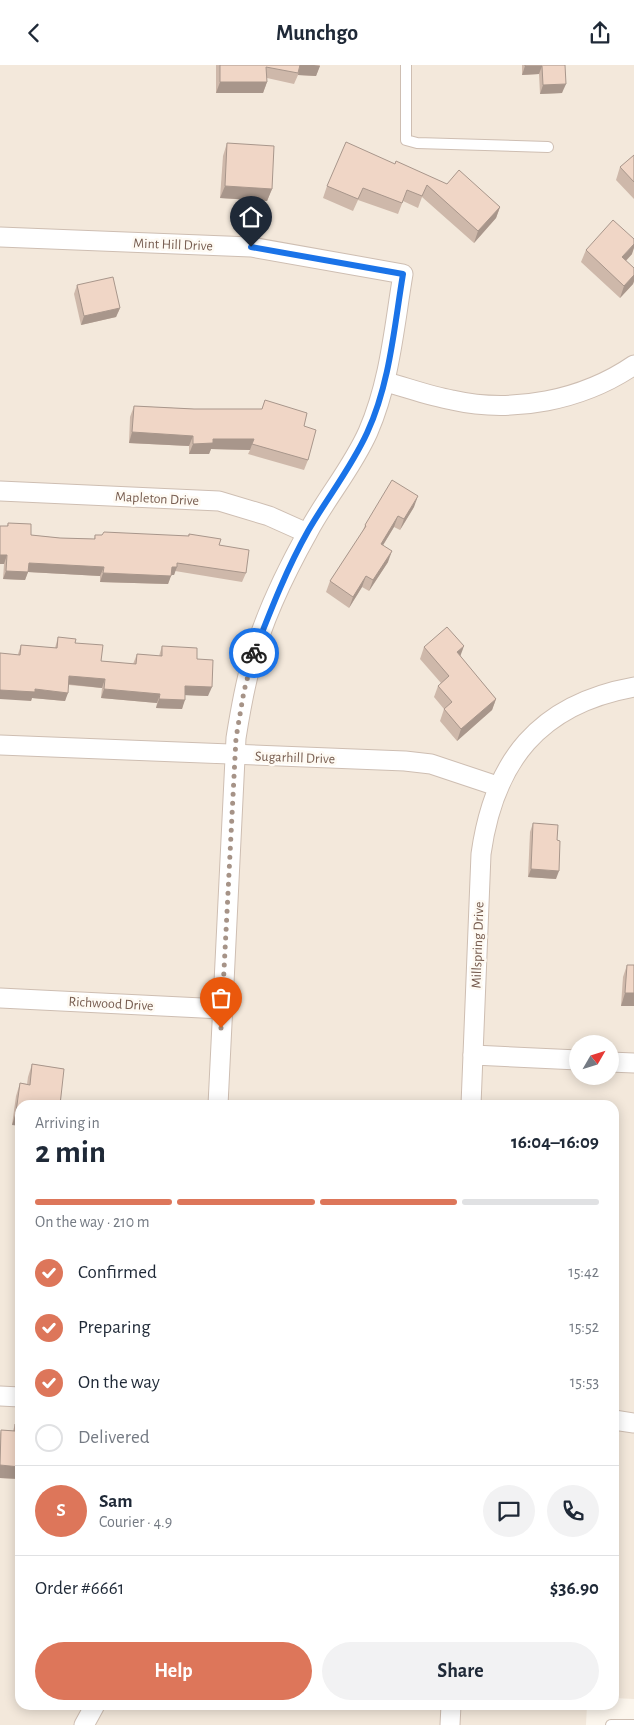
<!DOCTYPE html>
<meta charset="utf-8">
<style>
body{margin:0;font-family:"Alegreya Sans",sans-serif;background:#f2f2f3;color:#1f2937;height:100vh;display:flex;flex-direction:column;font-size:19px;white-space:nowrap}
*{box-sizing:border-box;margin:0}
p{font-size:16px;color:#747a83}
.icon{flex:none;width:28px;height:28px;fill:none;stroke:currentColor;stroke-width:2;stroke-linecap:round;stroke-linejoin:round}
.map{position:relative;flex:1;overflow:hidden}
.drawer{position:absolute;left:15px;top:1035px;width:604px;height:610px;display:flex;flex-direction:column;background:#fff;border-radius:15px;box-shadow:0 2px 12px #0003}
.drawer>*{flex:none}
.needle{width:32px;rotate:51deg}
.fabs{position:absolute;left:569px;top:970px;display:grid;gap:10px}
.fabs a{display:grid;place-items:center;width:50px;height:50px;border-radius:50%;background:#fff;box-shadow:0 2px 12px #0003;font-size:25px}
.pin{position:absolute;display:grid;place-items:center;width:42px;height:42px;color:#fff;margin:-51px -21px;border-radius:50% 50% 50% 0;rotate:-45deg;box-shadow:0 0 5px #0007}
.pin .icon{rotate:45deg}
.courier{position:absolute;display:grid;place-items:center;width:50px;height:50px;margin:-25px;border:4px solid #1a73e8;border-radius:50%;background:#fff;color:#222;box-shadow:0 1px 6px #0007}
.headline em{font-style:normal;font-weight:600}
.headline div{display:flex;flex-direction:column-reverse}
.headline{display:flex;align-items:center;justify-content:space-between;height:85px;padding:0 20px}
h1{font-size:32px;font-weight:600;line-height:38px}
.bar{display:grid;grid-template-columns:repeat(4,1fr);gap:8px 5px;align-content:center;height:60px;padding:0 20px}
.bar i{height:6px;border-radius:4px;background:#e0e1e3}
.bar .selected{background:#dd765a}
.bar p{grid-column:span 4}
.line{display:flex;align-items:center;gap:12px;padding:0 20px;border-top:1px solid #e0e1e3}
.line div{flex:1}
.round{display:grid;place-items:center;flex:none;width:52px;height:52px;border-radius:26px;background:#f2f2f3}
ol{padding:0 20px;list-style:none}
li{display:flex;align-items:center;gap:15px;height:55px}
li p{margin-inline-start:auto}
li .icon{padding:5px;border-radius:50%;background:#dd765a;color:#fff;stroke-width:4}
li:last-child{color:#747a83}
li i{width:28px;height:28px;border:2px solid #e0e1e3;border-radius:50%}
.cta{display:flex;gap:10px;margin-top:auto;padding:10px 20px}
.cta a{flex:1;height:58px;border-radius:30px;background:#dd765a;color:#fff;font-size:20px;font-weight:600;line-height:58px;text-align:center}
.cta a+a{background:#f2f2f3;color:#1f2937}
header{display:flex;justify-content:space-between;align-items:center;height:65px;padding:0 20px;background:#fff;font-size:22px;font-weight:600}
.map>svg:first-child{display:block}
.residential{fill:#f3e8db;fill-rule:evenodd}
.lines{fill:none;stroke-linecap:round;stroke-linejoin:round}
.service-casing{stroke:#cebeb2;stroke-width:12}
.minor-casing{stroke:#cebeb2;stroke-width:21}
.service{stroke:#fff;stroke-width:10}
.minor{stroke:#fff;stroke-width:19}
.wall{fill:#ceb8aa}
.shaded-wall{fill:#a8968b}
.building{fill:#f0d6c6;stroke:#a8968b}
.done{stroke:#a69387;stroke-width:5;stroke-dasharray:0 9}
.route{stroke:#1a73e8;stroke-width:6}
.labels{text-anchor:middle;stroke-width:5;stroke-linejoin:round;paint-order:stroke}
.street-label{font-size:14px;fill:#775d50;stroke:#fefaf3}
</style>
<header><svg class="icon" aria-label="back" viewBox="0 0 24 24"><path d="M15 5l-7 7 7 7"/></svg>Munchgo<svg class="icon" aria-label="share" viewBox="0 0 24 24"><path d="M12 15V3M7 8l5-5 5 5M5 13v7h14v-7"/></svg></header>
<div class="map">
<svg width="634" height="1660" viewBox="0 0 634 1660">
<rect width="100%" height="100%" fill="#fcf6ed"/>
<path class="residential" d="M0,0H634V1634L614,1633V1040H20V1640H587L586,1660H0ZM578,979H610V1011H578Z"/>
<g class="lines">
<defs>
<g id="service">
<polyline points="406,0 406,75 417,78 548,82"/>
<polyline points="611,1660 634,1660"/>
</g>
<g id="minor">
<path d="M0,172L251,182L403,209C394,263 390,316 368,367C352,403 326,433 308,467C285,508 263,554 251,599C244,624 240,648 236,673L218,1040"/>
<path d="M386,317C408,323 430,331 452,335C513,349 583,335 634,300"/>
<polyline points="0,426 219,436 269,451 307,468"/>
<polyline points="0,680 405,696 431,699 497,721"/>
<polyline points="0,933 222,944"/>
<polyline points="473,990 578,995"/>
<polyline points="610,997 634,998"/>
<path d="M471,1040L481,789C494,696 539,639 634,622"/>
<polyline points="0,1331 20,1332"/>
<polyline points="614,1355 634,1358"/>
<polyline points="84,1660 95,1640"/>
<polyline points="450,1660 451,1640"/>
</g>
</defs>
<use href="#service" class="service-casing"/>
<use href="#minor" class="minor-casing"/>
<use href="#service" class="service"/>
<use href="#minor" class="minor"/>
</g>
<g class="wall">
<polygon points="216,0 320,0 316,11 298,10 294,19 267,13 267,17 263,28 216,28"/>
<polygon points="522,0 565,0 562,28 540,29 539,9 522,10"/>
<polygon points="227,78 272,124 267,136 220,133 223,91"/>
<polygon points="634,90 634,134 616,115 620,102"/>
<polygon points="395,99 500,142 496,153 474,178 422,132 418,143 403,136 398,149 358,135 353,146 323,133 327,121"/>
<polygon points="586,185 632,189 626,196 634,203 634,216 633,219 620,233 581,197"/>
<polygon points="77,220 120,243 116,252 81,260 74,229"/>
<polygon points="265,335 304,361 308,395 304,405 248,389 250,385 211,384 209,389 189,389 189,381 129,378 130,352 134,341 194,344 262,344"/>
<polygon points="414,442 400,465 394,462 383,480 388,497 369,526 362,522 349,543 326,527 330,516 362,468 365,460"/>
<polygon points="8,458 31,470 60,473 94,474 95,470 188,471 189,469 219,480 246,508 242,517 175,506 174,510 171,510 168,519 100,517 100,511 28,507 25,515 3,514 4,499 0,499 0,461 7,461"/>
<polygon points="58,572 75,578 101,596 133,599 137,589 159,591 162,581 197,594 208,631 185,630 182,644 156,643 157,638 101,633 102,623 69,620 65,636 32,633 31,636 18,589 21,580 55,583"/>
<polygon points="424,582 460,591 496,634 492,645 457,676 440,656 444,644 434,632 438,621 441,618 420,594"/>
<polygon points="533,758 557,775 556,814 528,812 530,767"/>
<polygon points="627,900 634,900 634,941 621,941 623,912"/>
<polygon points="32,999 64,1004 12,1060 16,1031 20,1018 27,1019 28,1012"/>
<polygon points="15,1359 20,1359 20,1414 0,1413 0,1369 1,1365 13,1366"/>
</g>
<g class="shaded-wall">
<polygon points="300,0 314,0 320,1 316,11 298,10"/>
<polygon points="525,1 542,1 539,9 522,10"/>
<polygon points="220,17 267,17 263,28 216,28"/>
<polygon points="566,19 562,28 540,29 543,20"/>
<polygon points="225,121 272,124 267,136 220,133"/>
<polygon points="500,142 496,153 474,178 478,166"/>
<polygon points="634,179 634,183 632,189 617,205 622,192"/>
<polygon points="634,210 634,216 633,219 620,233 624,221"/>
<polygon points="120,243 116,252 81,260 84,251"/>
<polygon points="132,367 193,371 189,381 129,378"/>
<polygon points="213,374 254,374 250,385 211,384 209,389 189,389 193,379"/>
<polygon points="418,431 414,442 400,465 404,454"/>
<polygon points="398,451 394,462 377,490 381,479"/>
<polygon points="392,486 388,497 369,526 373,515"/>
<polygon points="0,490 7,490 4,499 0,499"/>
<polygon points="29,498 104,502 100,511 28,507 25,515 3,514 6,506"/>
<polygon points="172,502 177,502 174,510 168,510"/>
<polygon points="103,508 171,511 168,519 100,517"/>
<polygon points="366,511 362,522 349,543 353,532"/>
<polygon points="464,581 460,592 457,587"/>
<polygon points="69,611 105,614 102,623 66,619"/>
<polygon points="185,621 212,622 208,631 182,630"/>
<polygon points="35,624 68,628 65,636 32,633 31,636 0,634 0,625"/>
<polygon points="104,624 160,629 157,638 101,633"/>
<polygon points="159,634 185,635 182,644 156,643"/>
<polygon points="496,634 492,645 457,676 461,664"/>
<polygon points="531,804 559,806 556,814 528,812"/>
<polygon points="625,928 634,928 634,941 621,941"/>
<polygon points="16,1047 20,1048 20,1061 12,1060"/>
<polygon points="0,1400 20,1402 20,1414 0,1413"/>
</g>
<g class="building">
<polygon points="220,0 300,0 298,8 266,2 267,17 220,17"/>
<polygon points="525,0 565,0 566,19 543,20 542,1 525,1"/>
<polygon points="346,77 395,99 396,96 447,119 459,105 500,142 478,166 427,120 422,131 407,125 402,138 363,123 358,134 327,121"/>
<polygon points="227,78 274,81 272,124 225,121"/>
<polygon points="634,90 634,117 620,102"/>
<polygon points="613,155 634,174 634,179 622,192 634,203 634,210 624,221 586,185"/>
<polygon points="113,212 120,243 84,251 77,220"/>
<polygon points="265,335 307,348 304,361 316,365 308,395 252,379 254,374 213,374 213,378 193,379 193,371 132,367 134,341 194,344 262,344"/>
<polygon points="392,415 418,431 404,454 398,451 381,479 392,486 373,515 366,511 353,532 330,516 366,461 365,460"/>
<polygon points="8,458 31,459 31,470 60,473 95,474 95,470 102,470 104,467 189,471 189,469 221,474 219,480 249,485 246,508 177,498 177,502 172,502 171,511 103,508 104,502 29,498 28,507 6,506 7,490 0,490 0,461 8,461"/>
<polygon points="447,562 464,581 457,587 496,634 461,664 444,644 452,637 438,621 449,611 424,582"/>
<polygon points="58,572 76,574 75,578 103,580 101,596 136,599 137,589 162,591 162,581 197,583 197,594 213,595 212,622 185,621 185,635 159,634 160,629 104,624 105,614 69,611 68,628 35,624 35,627 0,625 0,588 20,590 21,580 57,583"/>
<polygon points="533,758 558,760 557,775 560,776 559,806 531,804"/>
<polygon points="627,900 634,900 634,928 625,928"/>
<polygon points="32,999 64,1004 60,1040 20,1040 20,1048 16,1047 20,1018 30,1020"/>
<polygon points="15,1359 20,1359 20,1402 0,1400 1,1365 15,1366"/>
</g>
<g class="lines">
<polyline class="done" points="221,963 236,673 244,626 254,588"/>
<path class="route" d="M251,182L403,209C394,263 390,318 367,368C351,403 327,433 308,466C286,505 270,547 254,588"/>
</g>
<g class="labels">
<g class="street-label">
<text transform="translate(173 179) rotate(2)" y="5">Mint Hill Drive</text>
<text transform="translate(157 433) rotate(3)" y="5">Mapleton Drive</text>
<text transform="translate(295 692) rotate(2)" y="5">Sugarhill Drive</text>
<text transform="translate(477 880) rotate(-88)" y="5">Millspring Drive</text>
<text transform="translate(111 938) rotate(3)" y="5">Richwood Drive</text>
</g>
</g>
</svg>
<div class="fabs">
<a><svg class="needle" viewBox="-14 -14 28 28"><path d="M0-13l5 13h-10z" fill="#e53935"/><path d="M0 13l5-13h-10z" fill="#747a83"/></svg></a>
</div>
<div class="pin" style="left:221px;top:963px;background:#ea580c"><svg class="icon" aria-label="bag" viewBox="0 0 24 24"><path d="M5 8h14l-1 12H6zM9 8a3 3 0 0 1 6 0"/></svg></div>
<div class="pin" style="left:251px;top:182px;background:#1f2937"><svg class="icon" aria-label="home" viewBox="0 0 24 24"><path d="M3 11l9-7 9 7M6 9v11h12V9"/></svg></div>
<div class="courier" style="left:254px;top:588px"><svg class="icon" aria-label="bike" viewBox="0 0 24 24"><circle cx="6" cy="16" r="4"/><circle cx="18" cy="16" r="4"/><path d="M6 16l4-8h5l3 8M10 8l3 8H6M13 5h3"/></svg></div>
<section class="drawer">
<div class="headline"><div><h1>2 min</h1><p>Arriving in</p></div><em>16:04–16:09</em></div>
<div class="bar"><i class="selected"></i><i class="selected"></i><i class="selected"></i><i></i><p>On the way · 210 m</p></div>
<ol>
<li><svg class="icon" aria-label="check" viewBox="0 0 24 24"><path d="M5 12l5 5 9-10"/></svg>Confirmed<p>15:42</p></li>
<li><svg class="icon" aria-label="check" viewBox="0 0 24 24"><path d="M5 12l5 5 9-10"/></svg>Preparing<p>15:52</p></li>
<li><svg class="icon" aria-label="check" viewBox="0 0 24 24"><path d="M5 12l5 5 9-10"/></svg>On the way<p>15:53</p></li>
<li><i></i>Delivered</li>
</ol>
<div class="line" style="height:90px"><b class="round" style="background:#dd765a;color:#fff">S</b><div><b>Sam</b><p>Courier · 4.9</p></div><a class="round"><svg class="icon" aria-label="chat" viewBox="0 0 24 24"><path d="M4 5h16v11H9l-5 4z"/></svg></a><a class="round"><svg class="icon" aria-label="phone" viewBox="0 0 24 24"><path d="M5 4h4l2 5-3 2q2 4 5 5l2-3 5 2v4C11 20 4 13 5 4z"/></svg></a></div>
<div class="line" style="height:65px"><div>Order #6661</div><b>$36.90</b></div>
<div class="cta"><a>Help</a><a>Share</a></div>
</section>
</div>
